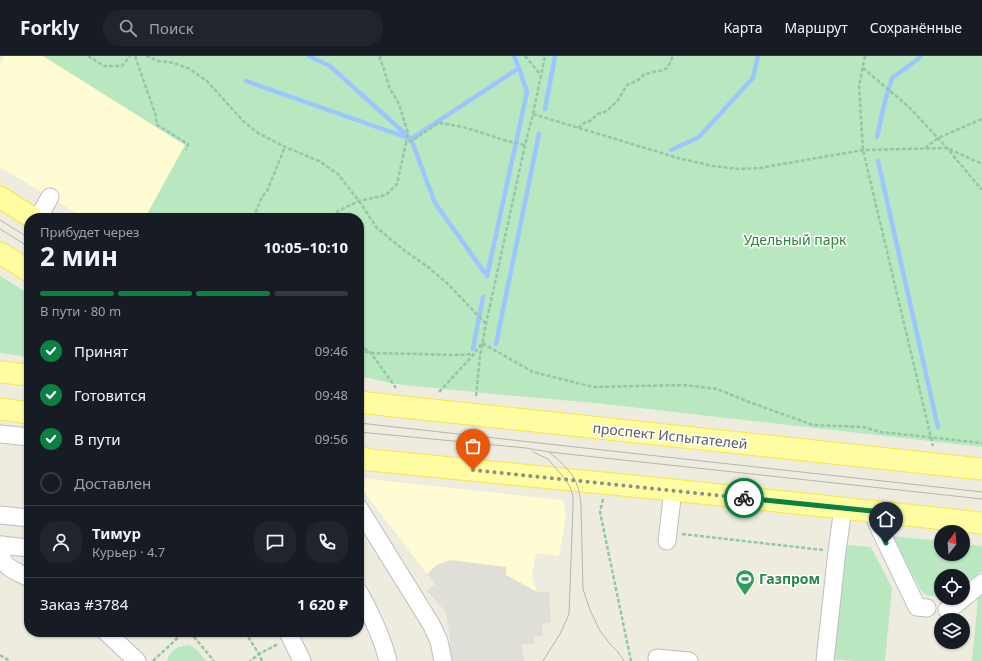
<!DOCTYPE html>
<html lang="ru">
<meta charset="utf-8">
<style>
body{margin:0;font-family:"Noto Sans",sans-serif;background:#20242c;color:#f1f3f6;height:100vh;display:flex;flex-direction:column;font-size:15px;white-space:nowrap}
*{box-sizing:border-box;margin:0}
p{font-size:13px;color:#9ea1a6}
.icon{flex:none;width:22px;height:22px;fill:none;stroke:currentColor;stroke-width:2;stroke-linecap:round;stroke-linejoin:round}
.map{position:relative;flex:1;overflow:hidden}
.details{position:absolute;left:24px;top:157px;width:340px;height:424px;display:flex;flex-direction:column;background:#171b24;border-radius:16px;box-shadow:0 1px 3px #0004}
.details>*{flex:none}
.needle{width:26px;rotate:17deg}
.tools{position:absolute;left:934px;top:469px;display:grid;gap:8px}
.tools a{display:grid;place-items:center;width:36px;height:36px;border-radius:50%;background:#171b24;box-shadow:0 1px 3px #0004;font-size:20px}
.pin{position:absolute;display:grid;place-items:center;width:34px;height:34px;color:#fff;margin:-41px -17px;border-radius:50% 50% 50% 0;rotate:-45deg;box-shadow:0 0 4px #0007}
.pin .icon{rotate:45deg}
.courier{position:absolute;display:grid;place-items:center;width:40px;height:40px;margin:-20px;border:3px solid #0b8043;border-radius:50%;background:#fff;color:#222;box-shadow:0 1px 5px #0007}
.headline em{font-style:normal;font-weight:700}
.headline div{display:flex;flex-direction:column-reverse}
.headline{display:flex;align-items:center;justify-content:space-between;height:68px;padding:0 16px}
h1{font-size:26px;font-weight:700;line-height:30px}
.bar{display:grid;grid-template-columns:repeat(4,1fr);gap:6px 4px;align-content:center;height:48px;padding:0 16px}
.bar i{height:5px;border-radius:3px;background:#363941}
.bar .selected{background:#0b8043}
.bar p{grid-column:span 4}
.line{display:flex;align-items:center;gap:10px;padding:0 16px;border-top:1px solid #363941}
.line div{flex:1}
.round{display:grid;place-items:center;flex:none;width:42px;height:42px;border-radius:16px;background:#20242c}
ol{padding:0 16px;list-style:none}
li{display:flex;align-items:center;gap:12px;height:44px}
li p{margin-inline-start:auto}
li .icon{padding:4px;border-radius:50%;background:#0b8043;color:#fff;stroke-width:4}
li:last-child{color:#9ea1a6}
li i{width:22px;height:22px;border:2px solid #363941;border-radius:50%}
header{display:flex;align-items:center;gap:24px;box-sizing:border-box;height:56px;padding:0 20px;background:#171b24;border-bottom:1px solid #363941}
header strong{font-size:19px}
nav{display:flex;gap:22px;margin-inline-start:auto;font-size:14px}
.search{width:280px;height:36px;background:#20242c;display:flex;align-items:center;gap:10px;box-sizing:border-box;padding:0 14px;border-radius:16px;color:#9ea1a6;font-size:15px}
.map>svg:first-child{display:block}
.commercial{fill:#fffbd2}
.industrial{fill:#e0dfd7}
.green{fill:#b9e7c0}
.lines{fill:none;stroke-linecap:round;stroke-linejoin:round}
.stream{stroke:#9dc6ff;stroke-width:4.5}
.minor-casing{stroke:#bdbec5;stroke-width:19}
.major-casing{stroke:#fbe34a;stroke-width:23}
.path{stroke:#92c8a9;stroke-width:2.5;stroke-dasharray:4 2;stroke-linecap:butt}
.minor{stroke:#fff;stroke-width:17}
.major{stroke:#fffda2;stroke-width:21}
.tram{stroke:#b4b4b5;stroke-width:1}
.done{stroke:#8c8e8e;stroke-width:4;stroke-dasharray:0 7.2}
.route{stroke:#0b8043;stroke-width:5}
.labels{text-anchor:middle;stroke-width:3;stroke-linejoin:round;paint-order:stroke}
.park-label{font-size:14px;fill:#2e843f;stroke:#fff}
.street-label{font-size:14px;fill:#585b62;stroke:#fff}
.leisure-label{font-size:14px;font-weight:bold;fill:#27864d;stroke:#fff;text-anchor:start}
</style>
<header>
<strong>Forkly</strong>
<div class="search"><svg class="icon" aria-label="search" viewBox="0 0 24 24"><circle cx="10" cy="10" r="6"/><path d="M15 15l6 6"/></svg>Поиск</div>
<nav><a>Карта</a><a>Маршрут</a><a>Сохранённые</a></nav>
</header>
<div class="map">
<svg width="982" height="605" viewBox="0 0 982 605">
<rect width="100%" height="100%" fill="#edecdf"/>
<g class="commercial">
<polygon points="4,0 43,0 185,89 145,162 84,162 0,111 0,9"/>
<polygon points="359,422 563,444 566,461 559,500 536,497 532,520 537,536 505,519 506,512 437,509 427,518 359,429"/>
</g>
<polygon class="industrial" points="450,504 506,511 506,519 537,536 549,536 551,567 542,568 543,580 534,581 534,587 522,589 524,605 452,605 450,596 450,583 446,556 427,535 435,528 427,518 437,509"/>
<g class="green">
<polygon points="43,0 982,0 982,391 596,347 504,339 396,328 359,320 359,162 145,162 185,89"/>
<polygon points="0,220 29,238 29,301 0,297"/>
<polygon points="891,480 941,485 941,498 963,498 963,488 982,490 982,515 963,529 963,520 941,520 941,541 926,539 921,534"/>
<polygon points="845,489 871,491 892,532 885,605 852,605 832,603"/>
<polygon points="982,538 982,605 972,605 978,542"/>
<path d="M189,589L196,593L206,605H167C170,594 178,590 189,589Z"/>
</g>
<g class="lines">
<g class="stream">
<polyline points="309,0 330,10 411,83 519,12 514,0"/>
<polyline points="246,25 411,83 435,147 487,220"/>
<polyline points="545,53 555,0"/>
<polyline points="877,81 884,49 892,22 918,3 920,0"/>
<polyline points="671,94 699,81 753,22 758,0"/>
<polyline points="878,105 938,371"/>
<polyline points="487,220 527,36 519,12"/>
<polyline points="496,288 539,78"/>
<polyline points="473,293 483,241"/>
</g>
<defs>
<g id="minor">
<polyline points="38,162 50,141"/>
<polyline points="0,378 29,381"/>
<polyline points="359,452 431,568 439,585 443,605"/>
<polyline points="872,455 880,474 917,551 927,552"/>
<polyline points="0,459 29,462"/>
<polyline points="667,485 673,434"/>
<polyline points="0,489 29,492"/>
<path d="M3,489C2,493 1,496 2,500C2,511 20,517 29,522"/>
<path d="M359,536C371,558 382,580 388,605"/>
<polyline points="947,554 949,554 982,527"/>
<polyline points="106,576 137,605"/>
<polyline points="288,576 302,605"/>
<polyline points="657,602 689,605"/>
<polyline points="825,605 837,495 843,452"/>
</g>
<g id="major">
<polyline points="0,141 33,162"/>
<polyline points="0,197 29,215"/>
<polyline points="0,316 29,319"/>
<polyline points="359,345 367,347 982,413"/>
<polyline points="0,353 29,357"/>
<polyline points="359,401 370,404 673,434 982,467"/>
</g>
</defs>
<use href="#minor" class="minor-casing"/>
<use href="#major" class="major-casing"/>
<g class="path">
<polyline points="88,0 104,10 122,10 130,0"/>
<polyline points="135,0 156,60 157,69 188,88 186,94"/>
<polyline points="146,0 159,5 174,7 190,13 208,26 244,66 258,77 285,91 319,105 338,118 359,145 377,172 405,195 428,211 448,228 486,268"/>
<polyline points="380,0 380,3 383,10 389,31 399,48 402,58 408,77 406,86"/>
<polyline points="525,0 540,18"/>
<polyline points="865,0 859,30 863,94 933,390"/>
<polyline points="863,12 910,52 947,92 982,134"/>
<polyline points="533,58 678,102 713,110 739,113 760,112 863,94 947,92 982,108"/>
<polyline points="578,72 584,67 590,65 598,58 607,55 618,44 627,29 638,24 644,19 652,16 660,15 667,12 670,7 673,0"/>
<polyline points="925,92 938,82 982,63"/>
<polyline points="57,158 66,162"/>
<polyline points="253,162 262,141 267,135 285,91"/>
<polyline points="333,162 338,155 359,145 386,139 397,128 406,87 413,84 437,68 441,67 467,72 507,85 525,89"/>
<polyline points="359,289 371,297 396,332"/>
<polyline points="359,294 371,297 421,298 453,299 474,298"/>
<polyline points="439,336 474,298 482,287 533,316 593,331 684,329 717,333 749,346 813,369 863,371 881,376 982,387"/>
<polyline points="476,340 480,300 486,268 525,89 533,58 545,0"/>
<polyline points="603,443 600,456 631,605"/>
<polyline points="682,478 823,494"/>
<polyline points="190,576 214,605"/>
<polyline points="245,576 259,598 250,605"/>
<polyline points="0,599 10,605"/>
<polyline points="153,605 184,576"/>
<polyline points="262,605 259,598 278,588"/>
</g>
<use href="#minor" class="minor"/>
<use href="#major" class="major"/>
<g class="tram">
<polyline points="0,164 29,182"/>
<polyline points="0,173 29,191"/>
<polyline points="359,367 982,436"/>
<polyline points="359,376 526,392 549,396 982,443"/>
<polyline points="533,396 548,403 566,424 570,431 573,440 573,449 569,558 560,578 543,605"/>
<path d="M549,396C559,404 569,413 575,424C579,432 580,441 581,449L583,533L590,554L600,575L610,588L618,596L624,605"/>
</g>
</g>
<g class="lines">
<polyline class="done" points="473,414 744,442"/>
<polyline class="route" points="744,442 872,455 886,487"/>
</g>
<defs>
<symbol id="stadium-pin" viewBox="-11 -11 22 30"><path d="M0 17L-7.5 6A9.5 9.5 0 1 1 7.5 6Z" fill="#2e9e5b" stroke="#fff"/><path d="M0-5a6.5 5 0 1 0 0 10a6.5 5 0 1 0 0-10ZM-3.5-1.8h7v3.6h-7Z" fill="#fff"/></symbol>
</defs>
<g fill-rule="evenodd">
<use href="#stadium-pin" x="734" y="512" width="22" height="30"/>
</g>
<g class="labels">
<g class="park-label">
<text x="795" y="189">Удельный парк</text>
</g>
<g class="street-label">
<text transform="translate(670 380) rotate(6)" y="5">проспект Испытателей</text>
</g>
<g class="leisure-label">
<text x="759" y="528">Газпром</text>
</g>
</g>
</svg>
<div class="tools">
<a><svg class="needle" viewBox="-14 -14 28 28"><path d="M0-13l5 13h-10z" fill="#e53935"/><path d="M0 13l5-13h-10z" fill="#9ea1a6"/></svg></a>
<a><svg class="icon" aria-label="locate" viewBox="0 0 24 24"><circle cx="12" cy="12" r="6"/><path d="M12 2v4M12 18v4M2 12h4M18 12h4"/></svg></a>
<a><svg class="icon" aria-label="layers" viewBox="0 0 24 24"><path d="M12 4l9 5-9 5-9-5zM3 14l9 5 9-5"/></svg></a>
</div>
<div class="pin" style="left:473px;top:414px;background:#ea580c"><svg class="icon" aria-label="bag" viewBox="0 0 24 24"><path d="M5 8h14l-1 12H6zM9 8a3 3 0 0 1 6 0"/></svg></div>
<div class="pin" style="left:886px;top:487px;background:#1f2937"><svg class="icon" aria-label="home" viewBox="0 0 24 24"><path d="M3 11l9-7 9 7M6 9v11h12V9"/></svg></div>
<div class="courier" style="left:744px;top:442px"><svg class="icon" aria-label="bike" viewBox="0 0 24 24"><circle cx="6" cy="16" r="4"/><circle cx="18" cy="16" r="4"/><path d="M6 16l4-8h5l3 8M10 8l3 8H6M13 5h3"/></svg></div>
<section class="details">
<div class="headline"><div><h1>2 мин</h1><p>Прибудет через</p></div><em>10:05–10:10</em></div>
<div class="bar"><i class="selected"></i><i class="selected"></i><i class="selected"></i><i></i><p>В пути · 80 m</p></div>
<ol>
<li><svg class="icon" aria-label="check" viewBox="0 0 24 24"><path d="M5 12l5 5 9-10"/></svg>Принят<p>09:46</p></li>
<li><svg class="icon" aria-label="check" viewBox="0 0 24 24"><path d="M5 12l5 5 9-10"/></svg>Готовится<p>09:48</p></li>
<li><svg class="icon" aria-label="check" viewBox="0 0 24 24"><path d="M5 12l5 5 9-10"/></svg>В пути<p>09:56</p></li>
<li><i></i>Доставлен</li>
</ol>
<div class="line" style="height:72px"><a class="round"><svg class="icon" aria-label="person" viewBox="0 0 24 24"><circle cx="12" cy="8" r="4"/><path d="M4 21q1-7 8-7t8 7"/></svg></a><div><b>Тимур</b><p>Курьер · 4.7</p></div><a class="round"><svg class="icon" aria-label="chat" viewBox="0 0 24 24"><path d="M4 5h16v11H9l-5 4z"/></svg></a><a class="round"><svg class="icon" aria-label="phone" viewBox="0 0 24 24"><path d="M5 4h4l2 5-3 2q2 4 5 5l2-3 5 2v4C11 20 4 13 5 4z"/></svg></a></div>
<div class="line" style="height:52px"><div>Заказ #3784</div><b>1 620 ₽</b></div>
</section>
</div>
